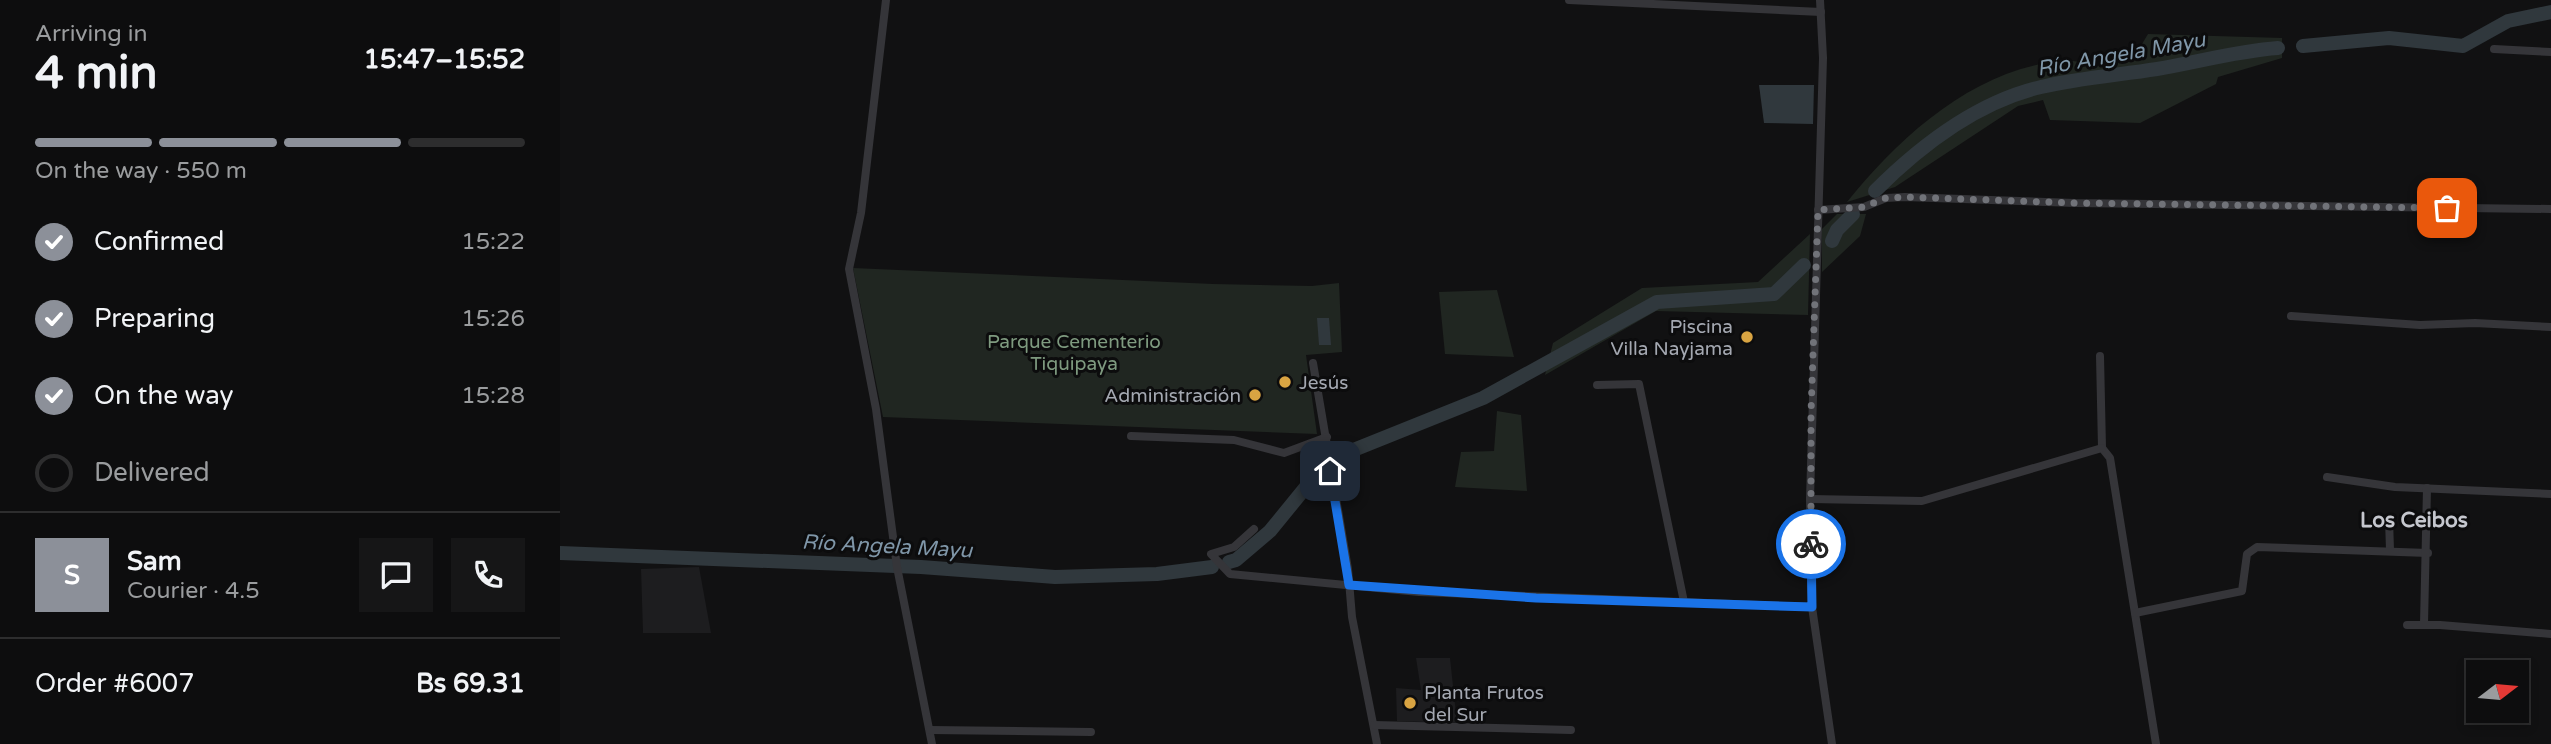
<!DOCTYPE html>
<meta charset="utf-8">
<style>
body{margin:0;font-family:"Varela Round",sans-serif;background:#161617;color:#f1f3f6;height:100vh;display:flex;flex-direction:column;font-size:26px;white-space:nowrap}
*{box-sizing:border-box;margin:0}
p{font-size:23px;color:#9a9c9e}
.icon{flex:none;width:38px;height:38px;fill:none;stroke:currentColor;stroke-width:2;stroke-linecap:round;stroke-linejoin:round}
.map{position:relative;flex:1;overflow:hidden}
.drawer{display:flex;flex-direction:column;background:#0d0d0e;width:560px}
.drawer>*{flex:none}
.needle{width:46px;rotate:74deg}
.buttons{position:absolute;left:1906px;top:660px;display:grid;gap:14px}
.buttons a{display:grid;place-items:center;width:63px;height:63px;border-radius:0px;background:#0d0d0e;box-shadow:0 4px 10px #0003,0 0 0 2px #2d2d2e;font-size:35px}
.pin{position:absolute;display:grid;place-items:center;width:60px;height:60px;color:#fff;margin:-30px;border-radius:14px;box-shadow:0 4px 10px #0006}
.courier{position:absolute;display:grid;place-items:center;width:70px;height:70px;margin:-35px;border:5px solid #1a73e8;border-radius:50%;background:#fff;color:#222;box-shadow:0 2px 9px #0007}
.overview em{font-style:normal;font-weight:700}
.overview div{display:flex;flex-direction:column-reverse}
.overview{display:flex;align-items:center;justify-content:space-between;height:119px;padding:0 35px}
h1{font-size:46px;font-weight:700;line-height:52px}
.bar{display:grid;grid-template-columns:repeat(4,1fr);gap:10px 7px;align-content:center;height:84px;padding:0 35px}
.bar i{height:9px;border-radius:5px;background:#2d2d2e}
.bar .active{background:#8c9099}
.bar p{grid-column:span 4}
.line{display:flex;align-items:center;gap:18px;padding:0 35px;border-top:2px solid #2d2d2e}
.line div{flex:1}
.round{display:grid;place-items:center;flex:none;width:74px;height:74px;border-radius:0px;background:#161617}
ol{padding:0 35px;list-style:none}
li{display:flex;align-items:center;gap:21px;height:77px}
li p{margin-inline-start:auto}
li .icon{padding:7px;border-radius:50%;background:#8c9099;color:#fff;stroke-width:4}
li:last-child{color:#9a9c9e}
li i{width:38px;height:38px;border:4px solid #2d2d2e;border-radius:50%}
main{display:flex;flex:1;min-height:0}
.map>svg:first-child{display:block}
.built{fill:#1d1d1f}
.green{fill:#202621}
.water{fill:#30383d}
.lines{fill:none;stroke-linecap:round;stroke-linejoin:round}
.river{stroke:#30383d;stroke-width:14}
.street{stroke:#353539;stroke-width:8}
.done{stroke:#717379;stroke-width:7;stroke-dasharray:0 12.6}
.route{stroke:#1a73e8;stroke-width:9}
.poi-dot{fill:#d9a442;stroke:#0c0c0d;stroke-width:2.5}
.labels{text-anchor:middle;stroke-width:6;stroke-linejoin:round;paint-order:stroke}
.poi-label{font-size:19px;fill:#a4a8b1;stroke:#0c0c0d;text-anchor:end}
.park-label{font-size:19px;fill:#7e9a7f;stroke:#0c0c0d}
.water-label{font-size:21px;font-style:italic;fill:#7f96a8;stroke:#0c0c0d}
.neighbourhood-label{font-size:21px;font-weight:bold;fill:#c5c7ce;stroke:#0c0c0d}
</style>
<main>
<section class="drawer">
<div class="overview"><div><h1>4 min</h1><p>Arriving in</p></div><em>15:47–15:52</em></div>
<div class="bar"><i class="active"></i><i class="active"></i><i class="active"></i><i></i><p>On the way · 550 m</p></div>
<ol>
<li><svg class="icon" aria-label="check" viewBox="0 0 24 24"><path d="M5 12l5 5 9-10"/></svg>Confirmed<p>15:22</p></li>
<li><svg class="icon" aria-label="check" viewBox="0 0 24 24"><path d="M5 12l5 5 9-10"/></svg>Preparing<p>15:26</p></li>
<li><svg class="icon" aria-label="check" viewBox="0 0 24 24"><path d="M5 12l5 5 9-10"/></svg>On the way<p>15:28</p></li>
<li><i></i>Delivered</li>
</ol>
<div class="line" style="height:126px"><b class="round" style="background:#8c9099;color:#fff">S</b><div><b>Sam</b><p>Courier · 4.5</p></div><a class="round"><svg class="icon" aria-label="chat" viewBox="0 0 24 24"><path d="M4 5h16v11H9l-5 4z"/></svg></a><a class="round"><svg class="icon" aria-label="phone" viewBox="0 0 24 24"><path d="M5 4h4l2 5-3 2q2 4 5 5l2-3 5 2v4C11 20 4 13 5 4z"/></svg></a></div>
<div class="line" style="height:91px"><div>Order #6007</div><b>Bs 69.31</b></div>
</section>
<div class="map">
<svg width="1991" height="744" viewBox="0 0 1991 744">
<rect width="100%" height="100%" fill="#111112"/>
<g class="built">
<polygon points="139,567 151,633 83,633 81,569"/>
<polygon points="856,658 890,658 897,723 837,721 836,688 861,690"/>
</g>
<g class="green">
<path d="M1588,34L1722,38V58L1658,77L1656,84L1580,123L1490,120L1483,100L1458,106L1335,187L1287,202C1339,137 1414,69 1501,61C1513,59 1527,65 1539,63C1552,61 1566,53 1579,49Z"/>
<polygon points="1277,214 1306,214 1300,236 1262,272 1262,229"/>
<polygon points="1250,234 1248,315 1096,311 985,375 993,343 1082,288 1198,282"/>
<polygon points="293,268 653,284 752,286 779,283 782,352 746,355 757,434 323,417"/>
<polygon points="937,290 954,357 885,354 879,292"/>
<polygon points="937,411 961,415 967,491 895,487 901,452 934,451"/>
</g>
<g class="water">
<polygon points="1199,85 1254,85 1253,124 1204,123"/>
<polygon points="757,318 769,318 771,345 759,345"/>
</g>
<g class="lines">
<g class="river">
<polyline points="1743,46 1829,38 1903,46 1948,21 1991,12"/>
<path d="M1315,191C1361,145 1417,102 1481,87C1518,78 1559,75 1597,69C1638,62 1677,51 1718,48"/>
<polyline points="1272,241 1277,230 1293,214"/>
<polyline points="778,461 791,451 923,398 1097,302 1214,294 1244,265"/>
<polyline points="0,553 361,567 495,577 597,574 652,567"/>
<polyline points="669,562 676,560 710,531 759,471"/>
</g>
<g class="street">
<polyline points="326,0 301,213 289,269 316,409 337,567 372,744"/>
<polyline points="1009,0 1261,12"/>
<polyline points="1260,0 1263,58 1250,499 1252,607 1272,744"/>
<polyline points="1934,49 1991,52"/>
<polyline points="1258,210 1304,207 1326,198 1345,197 1515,203 1991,209"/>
<polyline points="1731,316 1860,325 1915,323 1991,327"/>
<polyline points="1540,356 1542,448 1550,458 1596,744"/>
<polyline points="753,363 788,569 792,617 817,744"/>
<polyline points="1037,385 1079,384 1124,602"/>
<polyline points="571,436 674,440 724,453 767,437"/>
<polyline points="1767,477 1835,487 1991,494"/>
<polyline points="1250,499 1362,501 1542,448"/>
<polyline points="1829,519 1830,550"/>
<polyline points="694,529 674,547 651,554 670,574 859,592 1252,607"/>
<polyline points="1575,613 1682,591 1687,554 1697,547 1868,553"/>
<polyline points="1864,624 1867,488"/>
<polyline points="1847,625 1880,625 1991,634"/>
<polyline points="814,725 1011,730"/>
<polyline points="370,730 531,732"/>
</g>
</g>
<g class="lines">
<polyline class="done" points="1251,544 1251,413 1258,210 1304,207 1326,198 1345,197 1515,203 1887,208"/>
<polyline class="route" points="770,471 789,585 976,598 1252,607 1251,544"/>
</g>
<g class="poi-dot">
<circle cx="1187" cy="337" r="7"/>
<circle cx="725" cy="382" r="7"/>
<circle cx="695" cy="395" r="7"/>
<circle cx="850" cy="703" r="7"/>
</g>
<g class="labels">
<g class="poi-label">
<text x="1173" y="333">Piscina<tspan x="1173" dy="22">Villa Nayjama</tspan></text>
<text x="739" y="389" text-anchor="start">Jesús</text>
<text x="681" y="402">Administración</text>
<text x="864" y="699" text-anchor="start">Planta Frutos<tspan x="864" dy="22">del Sur</tspan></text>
</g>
<g class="park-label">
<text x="514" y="348">Parque Cementerio<tspan x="514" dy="22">Tiquipaya</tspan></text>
</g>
<g class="water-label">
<text transform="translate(1561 54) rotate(-10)" y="7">Río Angela Mayu</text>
<text transform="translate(327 546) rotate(3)" y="7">Río Angela Mayu</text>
</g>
<g class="neighbourhood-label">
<text x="1854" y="527">Los Ceibos</text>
</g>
</g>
</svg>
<div class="buttons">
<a><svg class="needle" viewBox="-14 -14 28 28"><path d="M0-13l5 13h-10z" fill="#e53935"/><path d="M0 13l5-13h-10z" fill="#9a9c9e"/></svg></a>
</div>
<div class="pin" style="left:1887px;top:208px;background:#ea580c"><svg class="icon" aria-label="bag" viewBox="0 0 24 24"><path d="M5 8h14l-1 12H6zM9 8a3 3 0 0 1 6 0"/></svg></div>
<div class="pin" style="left:770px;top:471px;background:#1f2937"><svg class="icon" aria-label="home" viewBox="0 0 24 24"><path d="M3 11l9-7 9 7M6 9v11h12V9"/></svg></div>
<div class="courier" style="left:1251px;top:544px"><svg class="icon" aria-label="bike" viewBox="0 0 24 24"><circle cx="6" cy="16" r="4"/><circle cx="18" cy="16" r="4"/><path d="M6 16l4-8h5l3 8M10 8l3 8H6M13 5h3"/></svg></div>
</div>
</main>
